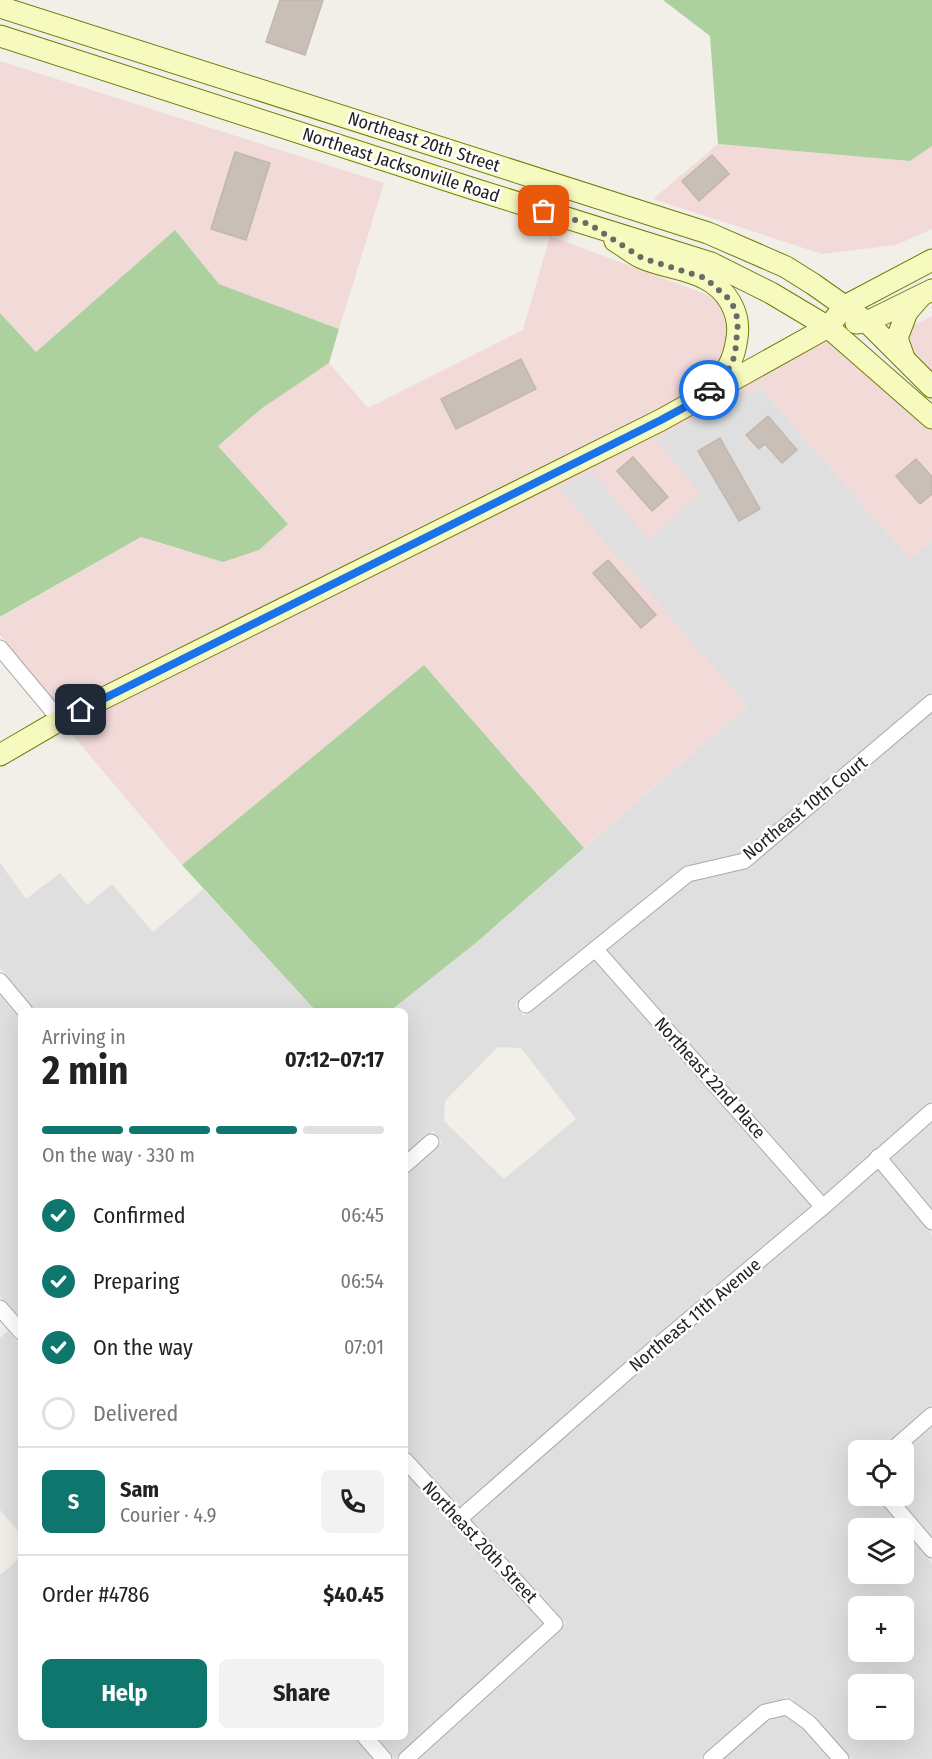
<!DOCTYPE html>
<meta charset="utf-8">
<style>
body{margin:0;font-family:"Fira Sans Condensed",sans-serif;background:#f2f2f2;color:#222;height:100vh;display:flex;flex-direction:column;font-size:22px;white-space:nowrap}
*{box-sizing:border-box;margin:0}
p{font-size:20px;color:#767676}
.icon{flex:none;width:33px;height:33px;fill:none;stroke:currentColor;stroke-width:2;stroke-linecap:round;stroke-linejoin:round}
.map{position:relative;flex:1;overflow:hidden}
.sheet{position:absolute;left:18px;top:1008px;width:390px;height:732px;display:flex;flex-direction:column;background:#fff;border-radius:9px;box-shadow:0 6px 24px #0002}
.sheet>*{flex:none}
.buttons{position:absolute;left:848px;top:1440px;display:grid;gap:12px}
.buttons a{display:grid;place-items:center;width:66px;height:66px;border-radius:9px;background:#fff;box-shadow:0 6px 24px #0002;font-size:30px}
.pin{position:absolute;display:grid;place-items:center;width:51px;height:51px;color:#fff;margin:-26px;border-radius:12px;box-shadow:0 3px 9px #0006}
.courier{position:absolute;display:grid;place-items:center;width:60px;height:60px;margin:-30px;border:4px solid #1a73e8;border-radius:50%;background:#fff;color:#222;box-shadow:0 2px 8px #0007}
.headline em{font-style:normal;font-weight:700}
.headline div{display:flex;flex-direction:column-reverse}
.headline{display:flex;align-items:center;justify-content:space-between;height:102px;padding:0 24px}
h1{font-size:39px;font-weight:700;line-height:45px}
.bar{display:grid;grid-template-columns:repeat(4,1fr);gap:9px 6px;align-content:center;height:72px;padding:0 24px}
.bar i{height:8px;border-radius:4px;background:#e0e0e0}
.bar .current{background:#0f766e}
.bar p{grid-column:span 4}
.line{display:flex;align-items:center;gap:15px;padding:0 24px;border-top:2px solid #e0e0e0}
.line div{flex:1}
.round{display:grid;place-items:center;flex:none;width:63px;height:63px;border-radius:9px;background:#f2f2f2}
ol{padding:0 24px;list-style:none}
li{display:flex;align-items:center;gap:18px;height:66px}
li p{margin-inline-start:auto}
li .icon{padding:6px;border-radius:50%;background:#0f766e;color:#fff;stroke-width:4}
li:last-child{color:#767676}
li i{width:33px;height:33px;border:3px solid #e0e0e0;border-radius:50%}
.primary-button{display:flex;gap:12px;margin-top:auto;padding:12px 24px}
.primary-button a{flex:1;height:69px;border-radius:9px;background:#0f766e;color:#fff;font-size:24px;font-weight:700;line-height:69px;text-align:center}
.primary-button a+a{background:#f2f2f2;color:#222}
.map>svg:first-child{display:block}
.residential{fill:#e0dfdf;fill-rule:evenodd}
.commercial{fill:#f2dad9}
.forest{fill:#add19e}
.building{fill:#c7bfb8;stroke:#c4b6ab;stroke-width:1.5}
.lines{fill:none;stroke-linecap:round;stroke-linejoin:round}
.street-casing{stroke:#a9a9a9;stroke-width:17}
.secondary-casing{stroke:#707d05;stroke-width:23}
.street{stroke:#fff;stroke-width:15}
.secondary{stroke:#f7fabf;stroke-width:21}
.done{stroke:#6b6a68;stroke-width:6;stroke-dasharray:0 10.8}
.route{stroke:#1a73e8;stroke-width:8}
.labels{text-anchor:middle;stroke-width:5;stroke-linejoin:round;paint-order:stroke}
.street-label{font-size:18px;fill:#222;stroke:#fff}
</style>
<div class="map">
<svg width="932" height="1759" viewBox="0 0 932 1759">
<rect width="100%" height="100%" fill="#f2efe9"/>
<g class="residential">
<path d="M760,387L910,559L932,541V692L741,854L683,868L515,1005L524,1016L594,961L812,1207L460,1509L405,1447V1175L442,1142L433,1131L405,1156V1011H390L477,942L747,706L558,488L592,471L649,538L655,439ZM498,1047L521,1048L576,1119L504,1179L444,1121L445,1101Z"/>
<polygon points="932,711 932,1101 825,1196 607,950 691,881 748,867"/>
<polygon points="0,863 26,899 60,873 87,905 112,884 153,932 203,889 316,1011 36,1011 0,968"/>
<polygon points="0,994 21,1020 21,1319 0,1296"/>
<polygon points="932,1120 932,1209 889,1157"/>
<path d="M876,1168L932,1235V1405L881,1450H858V1471L856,1473L858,1476V1496H875L903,1528H858V1574H903V1529L932,1563V1759H852L815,1717L794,1702L793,1698L789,1699L786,1696L783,1700L760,1706L700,1759H417L566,1623L469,1519L642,1369L822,1218ZM858,1606H903V1652H858ZM858,1684H903V1730H858Z"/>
<polygon points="8,1331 21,1346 21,1534 0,1510 0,1338"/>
<polygon points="932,1425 932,1537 897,1496 903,1496 903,1451"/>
<polygon points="405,1472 544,1624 395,1759 376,1737 405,1737"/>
<polygon points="21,1557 21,1737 354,1737 373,1759 0,1759 0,1575"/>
<polygon points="784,1715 803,1729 830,1759 723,1759 768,1719"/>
</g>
<g class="commercial">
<polygon points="0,61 384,183 339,329 219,284 175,230 36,352 0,313"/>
<polygon points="718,144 910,161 932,146 932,229 896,245 822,254 653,199"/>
<polygon points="550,236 716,298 722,303 730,324 723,364 694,394 63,711 0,635 0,618 141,537 181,550 288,524 218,446 261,409 329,363 368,408 523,330"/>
<polygon points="932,316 932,375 911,353 906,337 910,327"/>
<polygon points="826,336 932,429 932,541 910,559 760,387 655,439 700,494 649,539 592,472 559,488 747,706 584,848 424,665 182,865 65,726"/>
</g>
<g class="forest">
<polygon points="663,0 932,0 932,146 910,161 718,144 710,36"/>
<polygon points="175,230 219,284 339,329 329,363 261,409 218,446 288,524 259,550 223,562 141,537 0,617 0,313 36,352"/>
<polygon points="424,665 584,848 477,942 390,1011 316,1011 182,865"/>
</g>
<g class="building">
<polygon points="280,0 323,0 305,55 266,42"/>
<polygon points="235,152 270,163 246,240 211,229"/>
<polygon points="712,155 729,174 699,201 682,181"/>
<polygon points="521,359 536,389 456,429 441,399"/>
<polygon points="768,416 797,450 782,463 765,444 759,449 746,435"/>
<polygon points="720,438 760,509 739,521 698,451"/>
<polygon points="633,457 668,497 652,511 617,471"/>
<polygon points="916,459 932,477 932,494 920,504 896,476"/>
<polygon points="608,560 656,615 641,628 593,573"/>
</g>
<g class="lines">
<defs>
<g id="street">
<polyline points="0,648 60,720"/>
<polyline points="596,950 823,1207"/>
<polyline points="0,981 25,1011"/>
<polyline points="526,1005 688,874 744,861 932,702"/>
<polyline points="878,1157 932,1222"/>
<polyline points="405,1165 431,1142"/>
<polyline points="0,1308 21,1332"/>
<polyline points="892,1450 932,1415"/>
<polyline points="405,1460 555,1624 406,1759"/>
<polyline points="886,1496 932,1550"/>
<polyline points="458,1520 637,1363 823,1207 932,1111"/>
<polyline points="365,1737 384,1759"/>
<polyline points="711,1759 765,1712 787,1707 809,1723 841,1759"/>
</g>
<g id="secondary">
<polyline points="0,7 708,233 786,267 813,284 867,322 932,387"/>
<polyline points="0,36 477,190 711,263 771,293 828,327 932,418"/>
<path d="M615,241C624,246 633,254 642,258C662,267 685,268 704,278C727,289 741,313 737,338C734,359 728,371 713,386"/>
<polyline points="856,323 867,322 932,290"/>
<polyline points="904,358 897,338 907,312 920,297"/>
<polyline points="0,755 60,720 661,420 828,327 845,306 932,260"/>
</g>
</defs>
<use href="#street" class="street-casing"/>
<use href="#secondary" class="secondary-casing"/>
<use href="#street" class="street"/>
<use href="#secondary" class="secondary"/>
</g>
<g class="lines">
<polyline class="done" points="544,211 589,224 642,258 705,278 728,298 735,309 738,322 735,355 730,367 709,390"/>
<polyline class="route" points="81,710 661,420 698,400 709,390"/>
</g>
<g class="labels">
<g class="street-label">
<text transform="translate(424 142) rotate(18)" y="6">Northeast 20th Street</text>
<text transform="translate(401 165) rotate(18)" y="6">Northeast Jacksonville Road</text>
<text transform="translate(805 808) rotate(-39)" y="6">Northeast 10th Court</text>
<text transform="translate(710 1078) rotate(48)" y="6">Northeast 22nd Place</text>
<text transform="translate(695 1315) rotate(-40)" y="6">Northeast 11th Avenue</text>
<text transform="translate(480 1542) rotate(47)" y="6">Northeast 20th Street</text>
</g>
</g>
</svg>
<div class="buttons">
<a><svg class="icon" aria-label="locate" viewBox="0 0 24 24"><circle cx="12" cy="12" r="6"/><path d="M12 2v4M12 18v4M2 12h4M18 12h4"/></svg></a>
<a><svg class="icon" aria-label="layers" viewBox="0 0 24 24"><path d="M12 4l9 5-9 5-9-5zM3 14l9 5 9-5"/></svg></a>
<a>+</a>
<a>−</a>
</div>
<div class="pin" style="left:544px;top:211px;background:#ea580c"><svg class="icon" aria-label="bag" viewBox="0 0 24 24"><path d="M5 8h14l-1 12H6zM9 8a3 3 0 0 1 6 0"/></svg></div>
<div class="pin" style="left:81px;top:710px;background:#1f2937"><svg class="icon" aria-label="home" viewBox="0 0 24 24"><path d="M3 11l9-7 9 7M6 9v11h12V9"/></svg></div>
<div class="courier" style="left:709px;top:390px"><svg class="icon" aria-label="car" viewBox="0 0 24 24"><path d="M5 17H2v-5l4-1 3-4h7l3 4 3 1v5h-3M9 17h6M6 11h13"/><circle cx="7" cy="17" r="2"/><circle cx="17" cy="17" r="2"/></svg></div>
<section class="sheet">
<div class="headline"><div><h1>2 min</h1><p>Arriving in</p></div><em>07:12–07:17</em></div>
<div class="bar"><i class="current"></i><i class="current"></i><i class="current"></i><i></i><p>On the way · 330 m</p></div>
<ol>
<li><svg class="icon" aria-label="check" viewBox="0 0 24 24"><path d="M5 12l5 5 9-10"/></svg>Confirmed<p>06:45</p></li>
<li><svg class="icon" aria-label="check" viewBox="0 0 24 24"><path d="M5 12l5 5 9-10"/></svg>Preparing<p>06:54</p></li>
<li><svg class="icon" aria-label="check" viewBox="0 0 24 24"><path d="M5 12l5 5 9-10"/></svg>On the way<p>07:01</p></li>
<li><i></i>Delivered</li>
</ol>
<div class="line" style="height:108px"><b class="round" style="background:#0f766e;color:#fff">S</b><div><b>Sam</b><p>Courier · 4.9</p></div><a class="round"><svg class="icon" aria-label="phone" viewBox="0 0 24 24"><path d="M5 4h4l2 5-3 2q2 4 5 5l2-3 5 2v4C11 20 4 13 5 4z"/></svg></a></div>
<div class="line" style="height:78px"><div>Order #4786</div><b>$40.45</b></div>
<div class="primary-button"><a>Help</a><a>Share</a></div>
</section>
</div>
